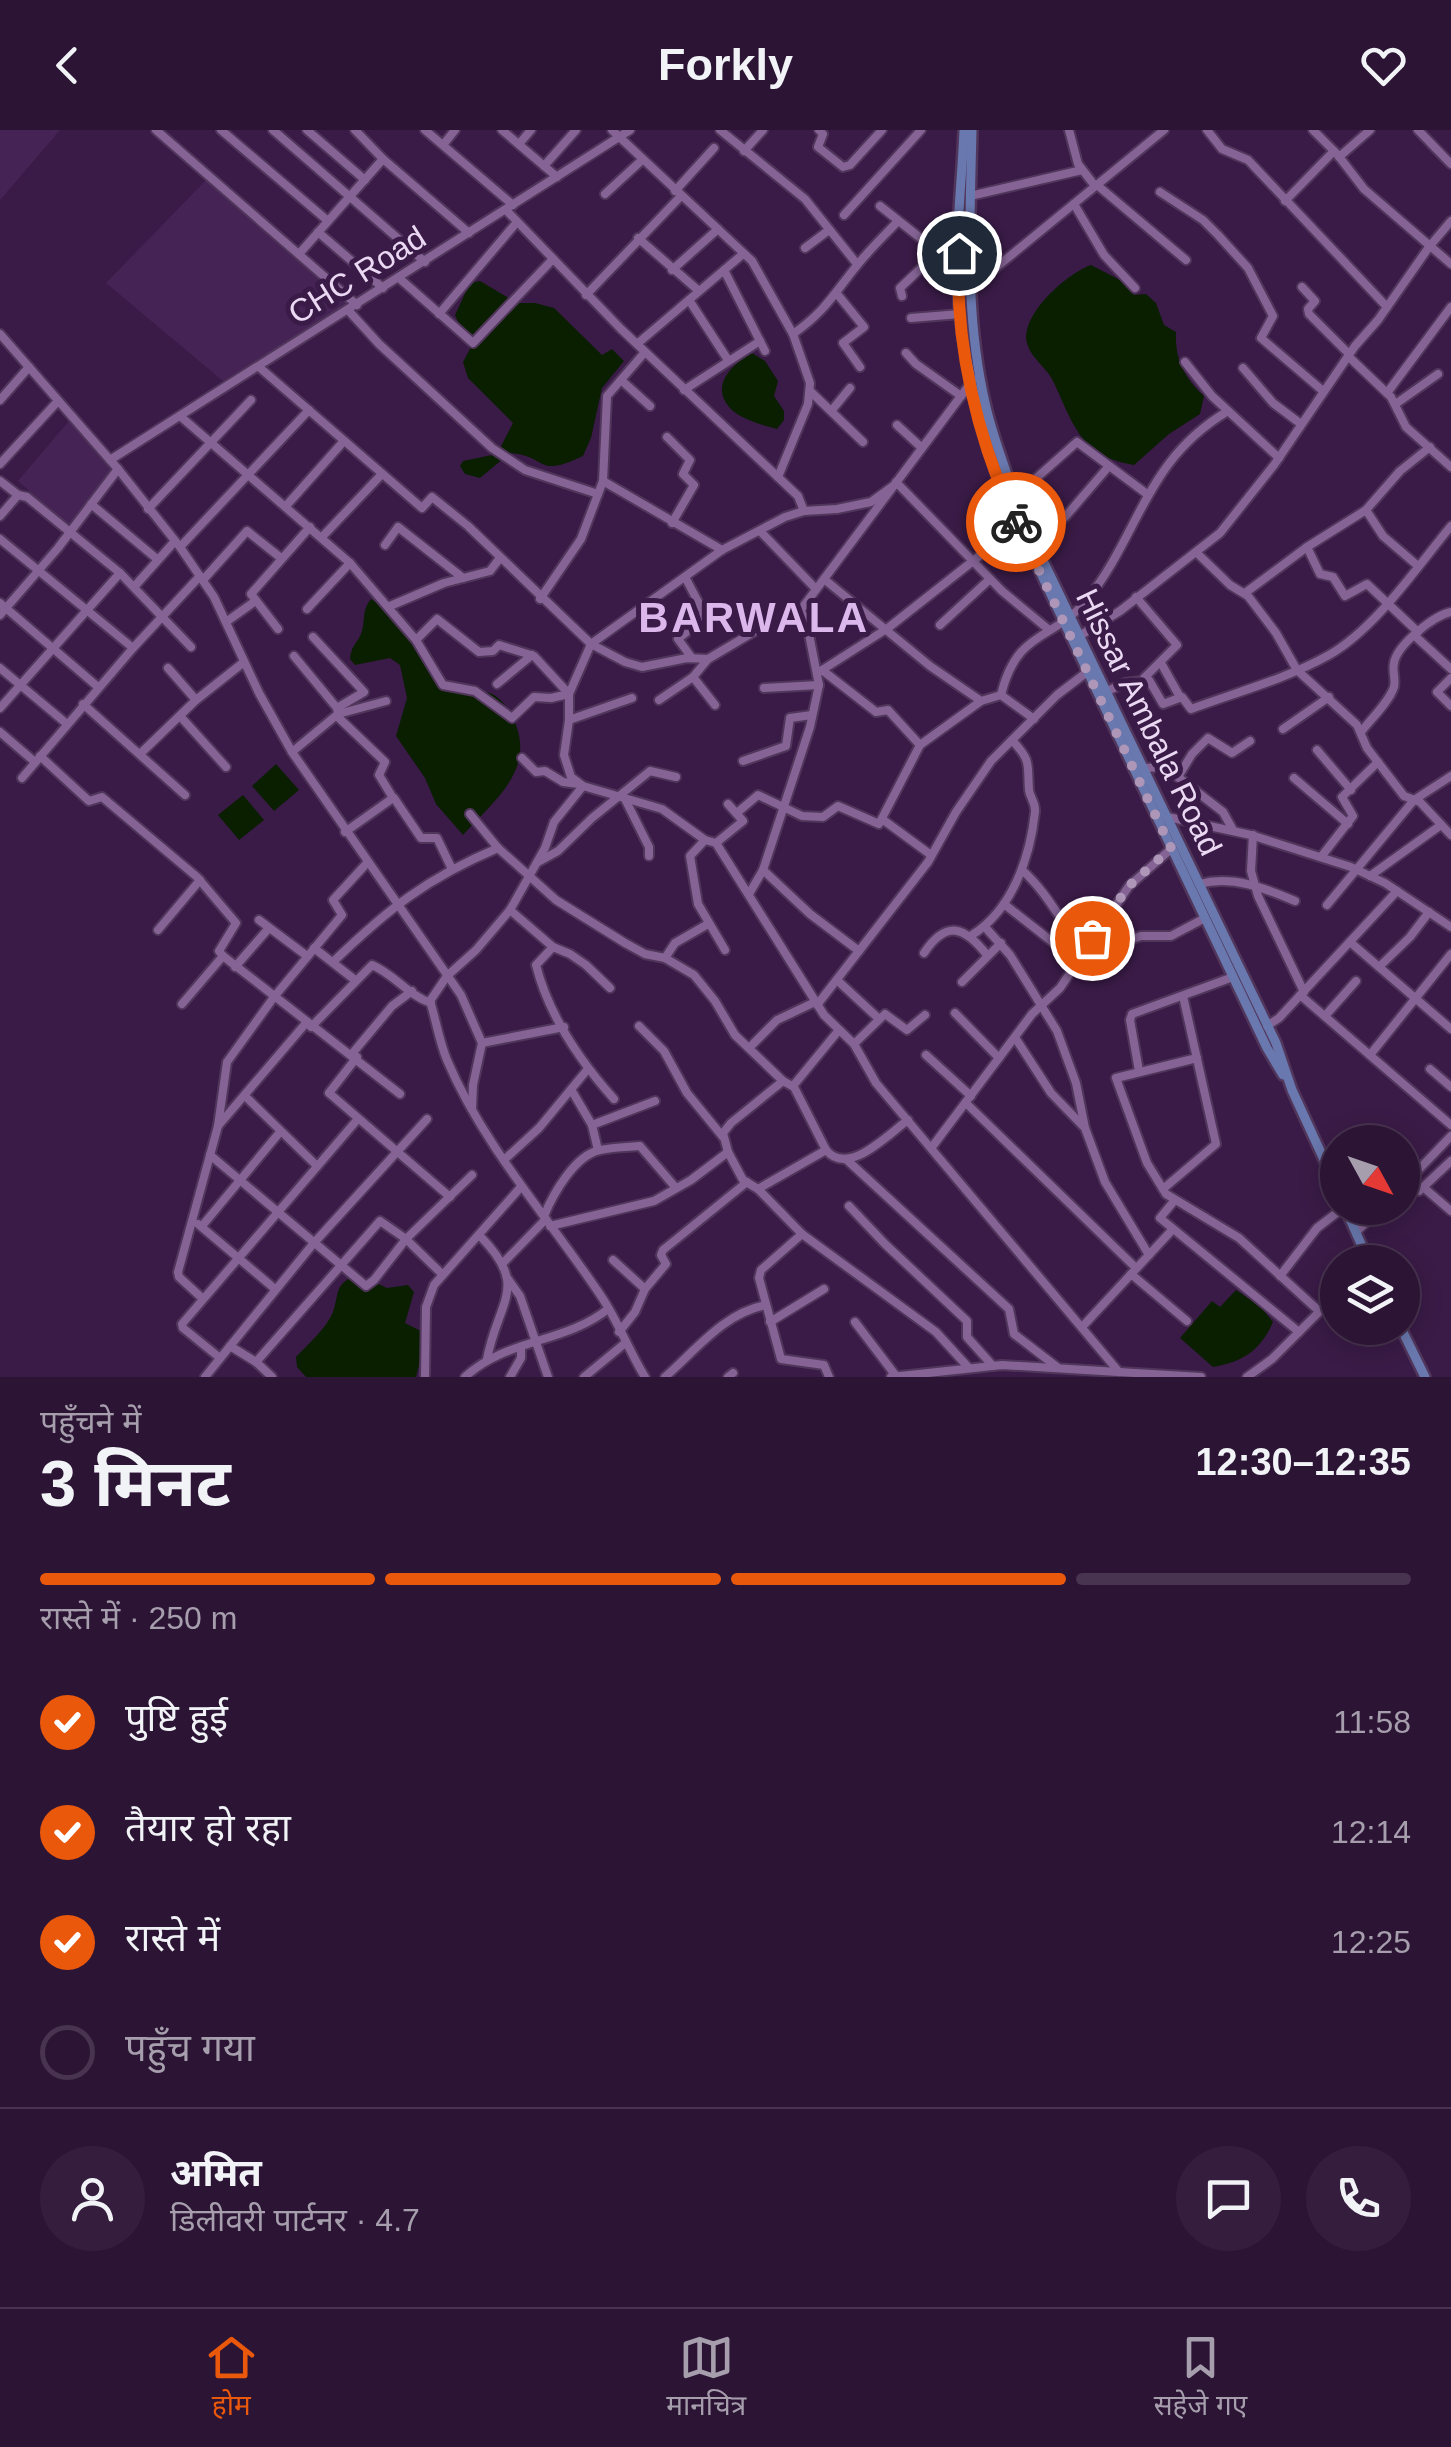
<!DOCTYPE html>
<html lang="hi">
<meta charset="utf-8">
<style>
body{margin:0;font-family:Arial,"Noto Sans Devanagari",sans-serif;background:#341d3d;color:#f1f3f6;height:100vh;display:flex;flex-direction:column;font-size:38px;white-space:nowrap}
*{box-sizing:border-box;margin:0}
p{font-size:32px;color:#a69ead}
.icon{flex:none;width:55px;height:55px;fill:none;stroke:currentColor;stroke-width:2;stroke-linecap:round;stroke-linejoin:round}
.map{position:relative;height:1247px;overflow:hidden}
.details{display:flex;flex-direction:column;background:#2c1435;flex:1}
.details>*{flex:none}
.needle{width:65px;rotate:130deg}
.fabs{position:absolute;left:1320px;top:995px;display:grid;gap:20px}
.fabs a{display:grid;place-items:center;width:100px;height:100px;border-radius:50%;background:#2c1435;box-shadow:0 5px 25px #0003,0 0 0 2px #483350;font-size:50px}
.pin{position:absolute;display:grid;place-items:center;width:85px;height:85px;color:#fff;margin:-42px;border:5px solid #fff;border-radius:50%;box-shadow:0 2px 10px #0007}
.courier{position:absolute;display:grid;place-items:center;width:100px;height:100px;margin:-50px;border:8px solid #ea580c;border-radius:50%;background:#fff;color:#222;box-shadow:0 2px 12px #0007}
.head em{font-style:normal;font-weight:700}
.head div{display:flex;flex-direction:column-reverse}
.head{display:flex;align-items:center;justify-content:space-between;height:170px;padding:0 40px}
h1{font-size:65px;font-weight:700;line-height:75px}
.bar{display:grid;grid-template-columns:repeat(4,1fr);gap:15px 10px;align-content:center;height:120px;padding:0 40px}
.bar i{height:12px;border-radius:8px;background:#483350}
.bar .current{background:#ea580c}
.bar p{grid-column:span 4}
.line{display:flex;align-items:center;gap:25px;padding:0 40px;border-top:2px solid #483350}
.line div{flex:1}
.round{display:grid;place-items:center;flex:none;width:105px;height:105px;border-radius:52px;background:#341d3d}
ol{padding:0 40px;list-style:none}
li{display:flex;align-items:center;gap:30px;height:110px}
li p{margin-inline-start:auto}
li .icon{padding:10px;border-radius:50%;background:#ea580c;color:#fff;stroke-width:4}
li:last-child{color:#a69ead}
li i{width:55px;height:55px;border:5px solid #483350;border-radius:50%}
header{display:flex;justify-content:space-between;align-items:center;height:130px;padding:0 40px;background:#2c1435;font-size:45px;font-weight:700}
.tabs{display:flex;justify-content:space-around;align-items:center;height:140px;border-top:2px solid #483350;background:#2c1435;font-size:28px;color:#a69ead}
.tabs a{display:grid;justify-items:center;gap:5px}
.tabs .current{color:#ea580c}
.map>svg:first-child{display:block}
.built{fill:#452354}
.water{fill:#0a1e00}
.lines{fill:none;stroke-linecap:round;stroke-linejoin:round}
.minor-casing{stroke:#51365c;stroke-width:12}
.major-casing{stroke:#51365c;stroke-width:14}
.minor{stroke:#856495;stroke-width:8}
.major{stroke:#6978ae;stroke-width:9}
.done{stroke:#ad96b7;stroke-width:10;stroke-dasharray:0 18}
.route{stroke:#ea580c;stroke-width:12}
.labels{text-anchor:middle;stroke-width:10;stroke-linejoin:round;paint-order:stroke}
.street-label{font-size:32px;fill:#ebd9f4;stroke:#3a1b47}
.district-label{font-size:42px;font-weight:bold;letter-spacing:2.5px;fill:#dbb7ec;stroke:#3a1b47}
</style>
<header><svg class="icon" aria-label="back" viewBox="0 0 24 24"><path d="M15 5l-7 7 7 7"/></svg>Forkly<svg class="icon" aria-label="heart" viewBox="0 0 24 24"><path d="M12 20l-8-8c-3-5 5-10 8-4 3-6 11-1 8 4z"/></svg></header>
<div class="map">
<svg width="1451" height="1247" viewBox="0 0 1451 1247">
<rect width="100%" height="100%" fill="#3a1b47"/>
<g class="built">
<polygon points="0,0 60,0 0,70"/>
<polygon points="207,49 350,174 223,251 106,153"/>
<polygon points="69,291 114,342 70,397 18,351"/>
</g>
<g class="water">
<path d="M1091,135L1120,150L1134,165L1146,164L1156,173L1164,195L1176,202C1175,230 1184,247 1204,266L1200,284L1169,304L1134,335C1080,326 1074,295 1053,251C1047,238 1030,227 1027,213C1020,184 1068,143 1091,135Z"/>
<path d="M480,151L517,173H535L554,178L602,225L612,219L624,231L602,258L591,308L583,326C535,349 549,326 510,323L480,348L465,344L460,336L463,331L497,324L513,293L468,248L463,232L470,219L455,185L470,153Z"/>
<path d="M752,223L765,231L778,251L774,266L784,281V290L777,299C763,295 743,290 732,280C708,257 732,234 752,223Z"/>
<path d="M371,469C402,488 416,523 443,548C457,560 478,557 494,565C505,572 512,584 516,595C534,643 491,673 463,705L436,674L425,648L396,606L407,568L400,535L390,528L355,535L350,529C351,516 356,515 361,504C366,491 361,481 371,469Z"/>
<polygon points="276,634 299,660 274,681 252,656"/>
<polygon points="243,665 264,690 239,710 218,685"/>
<path d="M357,1144L387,1158L408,1155L414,1162L405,1193L423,1202L426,1208L416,1247H306L297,1237L296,1227C308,1214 326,1199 333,1182C340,1162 333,1156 357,1144Z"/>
<path d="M1236,1160L1260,1176L1273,1192C1261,1220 1243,1232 1213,1237L1180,1208L1212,1171L1220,1177Z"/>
</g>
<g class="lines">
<defs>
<g id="minor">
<polyline points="156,0 357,175"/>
<polyline points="221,0 328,91"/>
<polyline points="273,0 425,132"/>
<polyline points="307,0 365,50"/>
<polyline points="425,0 513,75"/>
<polyline points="502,0 557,47"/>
<polyline points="612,0 752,131 793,204 810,253 808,274 778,347"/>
<polyline points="720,0 805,69 857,134"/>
<polyline points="819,0 823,4 818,17 843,37 850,35 882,0"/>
<polyline points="1069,0 1078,34 1095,56"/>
<polyline points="1207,0 1222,19 1248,30 1387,177"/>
<polyline points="1313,0 1337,24 1364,59 1451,134"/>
<polyline points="1418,0 1451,34"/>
<polyline points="519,14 531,0"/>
<polyline points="443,15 455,0"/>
<polyline points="744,21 763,0"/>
<polyline points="1339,27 1370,0"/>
<polyline points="383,29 469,103"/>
<polyline points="544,36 576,0"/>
<polyline points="1097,55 1186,130"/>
<polyline points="675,61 714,18"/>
<polyline points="1160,62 1203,90 1218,105 1248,138 1273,186 1261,208 1323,261"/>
<polyline points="605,64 642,30"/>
<polyline points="970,66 1082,40"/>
<polyline points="1285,71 1334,21"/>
<polyline points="1074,74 1104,125 1135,158"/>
<polyline points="880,76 938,122 959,123"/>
<polyline points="506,80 621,199 798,366 804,381"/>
<polyline points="844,85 921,0"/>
<polyline points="318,102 383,158"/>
<polyline points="638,108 699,161"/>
<polyline points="805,118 829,100"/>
<polyline points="299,124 383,29 355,0"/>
<polyline points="672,140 718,99"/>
<polyline points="724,140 765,221"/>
<polyline points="399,148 473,213 553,129"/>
<polyline points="970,155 993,140 1164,0"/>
<polyline points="1302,157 1315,171 1308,179 1309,184 1349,224"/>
<polyline points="586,165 681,66"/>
<polyline points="838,165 864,197 843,213 860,237"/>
<polyline points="902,166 900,158 938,122"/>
<polyline points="689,170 728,230"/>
<polyline points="348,180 379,214 492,318 525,340 598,364"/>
<polyline points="439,184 517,92"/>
<polyline points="911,188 960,184"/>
<polyline points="0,204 118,339 180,417 214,467 259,563 292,622 461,865 482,913 473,955 472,979"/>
<path d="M793,204C827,180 834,163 859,133C871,118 885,105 898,91"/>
<polyline points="637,214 743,124"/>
<polyline points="906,223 916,234 961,266"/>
<polyline points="1348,226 1391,267 1406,297 1451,337"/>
<polyline points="1185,232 1212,266 1279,328"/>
<polyline points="259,237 422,378 432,367 468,396 591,514 625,532 642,537 687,528 708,529 762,497 800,481 973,250"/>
<polyline points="1243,238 1273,273 1301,294"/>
<polyline points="621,250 650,276"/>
<polyline points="684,260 760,211"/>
<polyline points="810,261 863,312"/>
<polyline points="1387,263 1451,177"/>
<polyline points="0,270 29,237"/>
<polyline points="1397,273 1438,244"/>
<polyline points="832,280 850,258"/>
<polyline points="180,286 350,433 416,510 443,555 475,561 512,588 534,567 551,568 569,564 534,526 499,515 493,521 479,522 437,489 416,510"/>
<polyline points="897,295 922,318"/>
<polyline points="667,307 690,330 683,344 694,355 672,393"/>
<polyline points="110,330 630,0"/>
<polyline points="0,334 58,271"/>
<polyline points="0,351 18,365"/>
<polyline points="603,351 722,420"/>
<polyline points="896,352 1002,461 1048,499"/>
<polyline points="893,356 871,372 837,379 804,381 785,387 722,420 591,514 569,564 569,590 564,625 571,647 583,656 662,679 705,710 716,713 824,885 854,914 876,953 1119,1242"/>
<polyline points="1015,367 1077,312 1147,364"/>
<polyline points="91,374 157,429"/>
<polyline points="286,376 343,312"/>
<polyline points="148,379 251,270"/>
<polyline points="1366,380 1383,406 1418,436"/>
<polyline points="0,386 18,365 27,367 120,443 191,517"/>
<polyline points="760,401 816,459"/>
<polyline points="322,407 381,345"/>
<polyline points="0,409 133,518"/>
<polyline points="1035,414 1066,386 1109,336"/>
<polyline points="385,415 398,397 463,448"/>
<polyline points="180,417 309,280"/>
<polyline points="1307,417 1320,444 1333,447 1345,466 1367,454 1418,502"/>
<polyline points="1196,422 1230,455 1248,466 1276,503 1297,540 1357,595 1367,618 1404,666 1420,672 1451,705"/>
<polyline points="685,447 704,483 698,493 678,509 692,528"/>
<polyline points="824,449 930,536 981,571 1001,565 1034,589"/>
<polyline points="203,450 247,401 281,428"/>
<polyline points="134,457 175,411"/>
<polyline points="1245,463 1307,417 1366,380 1400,341 1430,317"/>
<polyline points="1136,467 1177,515 1144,548"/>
<polyline points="540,469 581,409 603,351 607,266 645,222"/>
<polyline points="0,473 98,557"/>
<polyline points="390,476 444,453 490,441 500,428"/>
<polyline points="307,479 350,433"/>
<polyline points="0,485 58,418 118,339"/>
<polyline points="226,492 254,472"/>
<polyline points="940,495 990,449"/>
<polyline points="278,499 251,464 310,397"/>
<polyline points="1415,506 1451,539"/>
<polyline points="313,507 364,562 337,578"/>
<polyline points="1076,508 1120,481 1220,403 1274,335 1355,216 1378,190 1429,117 1451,91"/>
<polyline points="294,526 337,578 339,588 385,632 379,645 393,668 345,702"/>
<polyline points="1161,533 1180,567"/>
<polyline points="0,538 67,594"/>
<polyline points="168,538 196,570"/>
<polyline points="822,540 876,582 888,580 920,615"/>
<polyline points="819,542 888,498 1020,394"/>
<polyline points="693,547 715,575"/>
<polyline points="1451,548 1437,562 1451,576"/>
<polyline points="497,554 532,525"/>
<polyline points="764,558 819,555"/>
<path d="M1105,562L1125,553L1149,550L1163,574L1182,567L1191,579C1237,562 1286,549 1329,525C1376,498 1416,438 1451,396"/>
<path d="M1001,565C1017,499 1053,511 1086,471C1140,404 1145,330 1228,281"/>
<polyline points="659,570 693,547 708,529"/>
<polyline points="83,574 185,665"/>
<polyline points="0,578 120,443"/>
<polyline points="180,586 226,637"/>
<polyline points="569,590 632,568"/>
<polyline points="1283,599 1329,567"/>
<polyline points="0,602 35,632"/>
<path d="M1361,602C1371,589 1389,572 1394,557C1396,549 1392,541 1394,533C1397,515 1433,486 1451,482"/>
<polyline points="1317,620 1351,660"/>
<polyline points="292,622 338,584 386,571"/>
<polyline points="141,623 196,570 244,532"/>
<polyline points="40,626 89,671 102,667 197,747 236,793 219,821 223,826 400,964"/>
<polyline points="522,628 536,642 545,641 563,652 579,654"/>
<polyline points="743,631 786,616 790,588 812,585"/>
<polyline points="1145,638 1165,637 1223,682 1233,700"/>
<polyline points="1178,647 1192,624 1208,608 1232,623 1250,611"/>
<polyline points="22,648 133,518 200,446"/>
<polyline points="1294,648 1348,694"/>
<path d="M583,656L554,692L545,718L510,780L476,820L447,846L430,871C436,890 439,911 447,930C484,1017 549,1088 601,1166C618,1191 629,1221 645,1247"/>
<polyline points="624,667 649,717 649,726"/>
<polyline points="394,668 421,708 437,708 451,737"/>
<polyline points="738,682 758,665 802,686 823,687 838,676 879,694 920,615 981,571"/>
<path d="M470,684L498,718L556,770L625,813L645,824L665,828L694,845L715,871L735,905L783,951L794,957L826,1020C848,1047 887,1005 908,990"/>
<polyline points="1163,686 1251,705 1351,737 1385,753 1451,797"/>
<polyline points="882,689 931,725"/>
<polyline points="1253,705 1251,741 1258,766 1304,862"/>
<polyline points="705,710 690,726 698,774 725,820"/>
<polyline points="716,713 743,691 728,674"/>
<polyline points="1321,727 1353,686 1342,667 1378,632"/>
<polyline points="538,732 558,721 592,688 650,641 676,647"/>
<polyline points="763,740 810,784 859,821"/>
<path d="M1022,740C1048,763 1062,794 1084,821"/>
<polyline points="1370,746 1441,695"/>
<path d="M1199,754C1233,745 1264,758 1295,771"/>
<polyline points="749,764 763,740 810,597 819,555 806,489 800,481"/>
<polyline points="1004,774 1078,832"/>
<polyline points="1327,775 1414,670 1451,646"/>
<polyline points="510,780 553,817 570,824 586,835 610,858"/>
<polyline points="259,790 307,826"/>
<polyline points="985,797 1010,825 1057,901 1076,953 1085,998 1105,1052 1149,1125"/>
<polyline points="158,800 200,750"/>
<path d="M972,805C1012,780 1030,728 1035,682C1036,673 1030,668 1029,660C1027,633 1032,632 1012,610"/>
<polyline points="1350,812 1451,899"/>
<path d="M553,817L536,835C549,886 579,930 614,969"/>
<polyline points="314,818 355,850"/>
<path d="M924,823C947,789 965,797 987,825"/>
<polyline points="1083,826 1141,806 1171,806 1205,788"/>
<polyline points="665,828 675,813 708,794"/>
<path d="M333,832C388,779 427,748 498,718"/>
<polyline points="235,837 269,798"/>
<polyline points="1379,837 1410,807 1429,782"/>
<polyline points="837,850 878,888"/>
<polyline points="962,852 1001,813"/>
<polyline points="1300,865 1451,995"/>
<polyline points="182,874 223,826"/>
<polyline points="817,875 928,732 956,682 991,631 1057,565 1091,539"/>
<polyline points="955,883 999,928"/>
<polyline points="1325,886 1356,851"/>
<polyline points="639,896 664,921 687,963 723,1007"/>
<polyline points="1267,896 1279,888 1397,761"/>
<path d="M311,897L372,835C394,844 409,866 431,873"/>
<polyline points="1016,909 1051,963 1083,996"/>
<polyline points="482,913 564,897"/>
<polyline points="854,914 885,884 907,900 925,885"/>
<polyline points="749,918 777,890 815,872"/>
<polyline points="351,925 392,876 412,861"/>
<polyline points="926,925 971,966"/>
<polyline points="1370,925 1451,824"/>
<polyline points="357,927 329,963 450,1067"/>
<polyline points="1197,928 1116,948 1147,1033 1166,1064 1239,1108 1319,1181"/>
<polyline points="1430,939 1451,957"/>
<polyline points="1139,941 1130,890 1132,884 1233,847"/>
<polyline points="783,951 731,993 723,1003 728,1022 743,1050 758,1059 802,1104 936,1202 968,1237"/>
<polyline points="793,956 839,900"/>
<polyline points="572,961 592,995 598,1020"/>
<polyline points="245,966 316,1035"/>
<polyline points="967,974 1136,1138"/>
<polyline points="592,995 655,971"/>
<polyline points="218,996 306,893"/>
<polyline points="932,1017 1032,884 1060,858 1129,756 1171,719"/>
<polyline points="210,1025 366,1156 374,1150 406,1109 472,1045"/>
<polyline points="504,1030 539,998 587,940"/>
<polyline points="847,1030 1009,1179 1014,1204 1057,1237"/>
<polyline points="1406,1054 1419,1061 1451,1031"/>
<polyline points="1402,1057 1451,1006"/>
<polyline points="1423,1057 1451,1081"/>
<polyline points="758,1059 826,1020"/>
<polyline points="1163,1059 1216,1014 1183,866"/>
<polyline points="1174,1071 1160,1088 1299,1202"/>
<polyline points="849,1076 885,1114 967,1191 967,1207 992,1235"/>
<path d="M544,1086C553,1064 575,1025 600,1020C613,1017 627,1017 640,1016L676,1058"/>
<polyline points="198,1094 275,1159"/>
<polyline points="202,1096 280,1002"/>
<polyline points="550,1096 654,1071 691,1050 728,1022"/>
<polyline points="1356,1102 1381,1078"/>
<polyline points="802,1104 761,1140 759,1148 781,1229 824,1235 829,1247"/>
<path d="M479,1105C531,1157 498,1170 487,1229"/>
<polyline points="613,1130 645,1159"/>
<polyline points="503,1133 546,1089"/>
<polyline points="1131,1144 1187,1191"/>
<polyline points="1280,1146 1317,1098 1343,1078"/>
<polyline points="508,1149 520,1166 548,1247"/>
<polyline points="202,1168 179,1147 178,1142 218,996 227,932 274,867 342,785 333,770 367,733"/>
<polyline points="770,1192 824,1159"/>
<polyline points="855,1192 896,1246"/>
<polyline points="1083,1196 1173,1099"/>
<polyline points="619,1202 635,1182 645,1159 666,1134 661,1125 663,1120 747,1052"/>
<polyline points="230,1216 256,1232 380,1091 406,1109 442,1144"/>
<polyline points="220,1228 183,1198 182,1194 357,990"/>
<polyline points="256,1232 272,1247"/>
<polyline points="205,1247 313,1114 427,989"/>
<polyline points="425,1247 426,1177 434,1155 520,1058"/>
<path d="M465,1247C505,1209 566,1213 608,1179"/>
<polyline points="510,1247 521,1228 521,1217"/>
<polyline points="584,1247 624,1214"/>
<path d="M665,1247C696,1220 724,1183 766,1175"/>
<polyline points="728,1247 733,1243"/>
<polyline points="891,1247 1002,1235 1201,1247"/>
<polyline points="1247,1247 1272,1229 1338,1163"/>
</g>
<g id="major">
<path d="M964,0C962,51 955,105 958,156C961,228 981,300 1005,368L1267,918L1283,945"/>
<path d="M972,0C970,93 964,185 986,277C995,315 1010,351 1022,387L1276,913L1292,960L1338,1060"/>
<polyline points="1345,1078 1369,1132"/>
<polyline points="1401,1198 1425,1247"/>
</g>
</defs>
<use href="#minor" class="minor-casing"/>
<use href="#major" class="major-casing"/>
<use href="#minor" class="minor"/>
<use href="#major" class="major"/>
</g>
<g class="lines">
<polyline class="done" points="1016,392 1171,718 1129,756 1092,808"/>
<path class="route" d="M959,123C954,213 978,312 1016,392"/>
</g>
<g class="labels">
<g class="street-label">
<text transform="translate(357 145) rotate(-32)" y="11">CHC Road</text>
<text transform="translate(1149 592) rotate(64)" y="11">Hissar Ambala Road</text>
</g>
<g class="district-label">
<text x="754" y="502">BARWALA</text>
</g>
</g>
</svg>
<div class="fabs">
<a><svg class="needle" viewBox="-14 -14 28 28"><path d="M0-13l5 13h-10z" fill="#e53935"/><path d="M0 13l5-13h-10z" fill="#a69ead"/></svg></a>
<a><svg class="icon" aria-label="layers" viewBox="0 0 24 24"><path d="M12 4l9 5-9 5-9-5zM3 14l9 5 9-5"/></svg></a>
</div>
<div class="pin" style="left:1092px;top:808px;background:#ea580c"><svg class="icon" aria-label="bag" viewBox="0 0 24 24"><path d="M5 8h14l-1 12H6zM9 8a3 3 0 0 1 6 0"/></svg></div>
<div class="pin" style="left:959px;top:123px;background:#1f2937"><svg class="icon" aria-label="home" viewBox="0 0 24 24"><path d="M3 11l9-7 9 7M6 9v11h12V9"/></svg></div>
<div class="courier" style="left:1016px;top:392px"><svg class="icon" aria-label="bike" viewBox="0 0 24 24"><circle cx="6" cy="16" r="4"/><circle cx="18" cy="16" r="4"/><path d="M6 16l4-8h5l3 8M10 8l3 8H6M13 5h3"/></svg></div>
</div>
<section class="details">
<div class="head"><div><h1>3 मिनट</h1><p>पहुँचने में</p></div><em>12:30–12:35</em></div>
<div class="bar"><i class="current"></i><i class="current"></i><i class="current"></i><i></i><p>रास्ते में · 250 m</p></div>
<ol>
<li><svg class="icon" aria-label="check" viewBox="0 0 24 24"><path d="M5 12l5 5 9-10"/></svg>पुष्टि हुई<p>11:58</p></li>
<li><svg class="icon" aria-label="check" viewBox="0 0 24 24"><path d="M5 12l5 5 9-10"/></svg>तैयार हो रहा<p>12:14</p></li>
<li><svg class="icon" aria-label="check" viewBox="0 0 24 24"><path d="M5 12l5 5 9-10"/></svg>रास्ते में<p>12:25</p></li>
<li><i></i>पहुँच गया</li>
</ol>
<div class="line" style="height:180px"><a class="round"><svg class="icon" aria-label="person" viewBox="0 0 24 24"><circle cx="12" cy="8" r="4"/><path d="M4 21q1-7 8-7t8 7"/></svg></a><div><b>अमित</b><p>डिलीवरी पार्टनर · 4.7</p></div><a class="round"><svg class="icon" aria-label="chat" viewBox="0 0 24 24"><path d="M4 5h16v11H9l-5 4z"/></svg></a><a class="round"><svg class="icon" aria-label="phone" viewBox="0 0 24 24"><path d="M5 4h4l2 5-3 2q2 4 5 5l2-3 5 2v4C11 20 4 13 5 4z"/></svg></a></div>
</section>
<nav class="tabs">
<a class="current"><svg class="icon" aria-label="home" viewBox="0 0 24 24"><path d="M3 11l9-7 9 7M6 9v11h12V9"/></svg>होम</a>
<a><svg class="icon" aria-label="map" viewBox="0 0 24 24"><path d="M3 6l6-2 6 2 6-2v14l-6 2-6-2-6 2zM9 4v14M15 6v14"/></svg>मानचित्र</a>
<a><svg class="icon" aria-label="saved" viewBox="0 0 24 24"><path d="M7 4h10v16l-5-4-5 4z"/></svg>सहेजे गए</a>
</nav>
